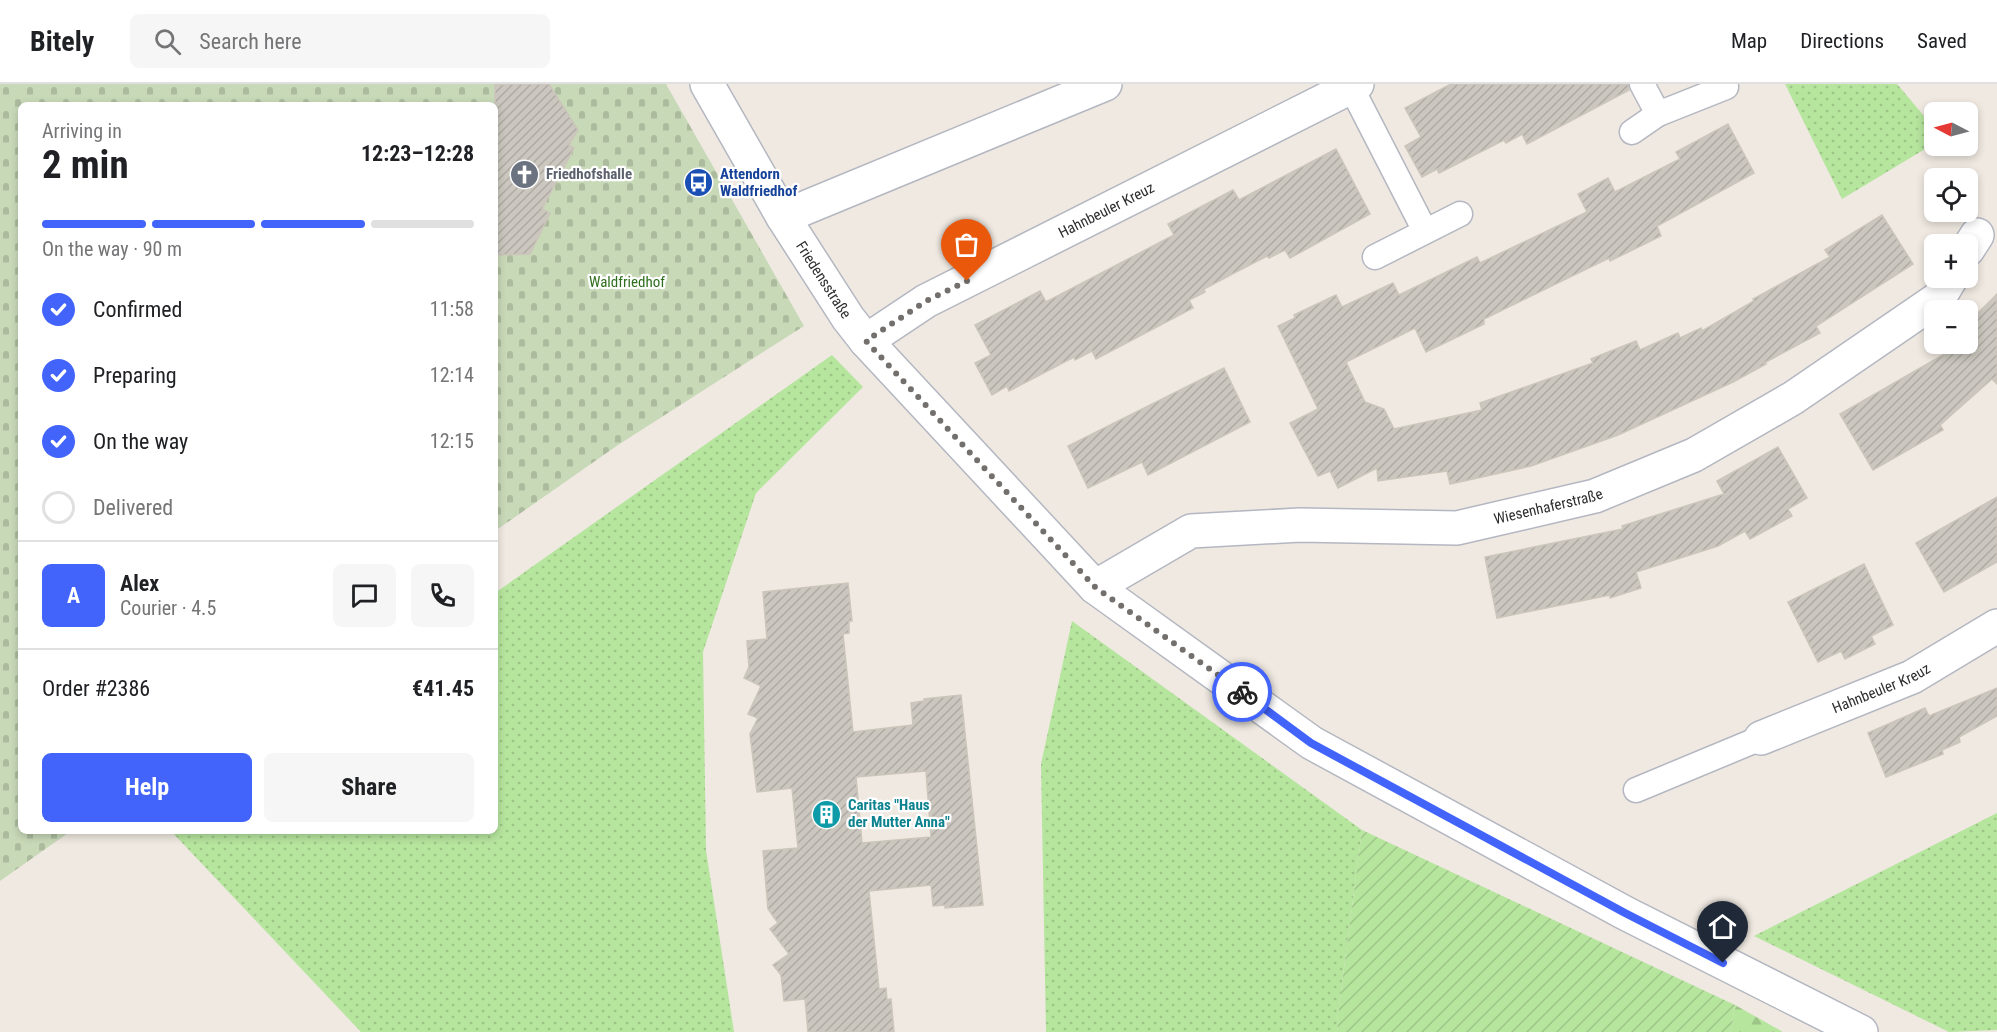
<!DOCTYPE html>
<meta charset="utf-8">
<style>
body{margin:0;font-family:"Roboto Condensed",sans-serif;background:#f6f6f6;color:#202124;height:100vh;display:flex;flex-direction:column;font-size:22px;white-space:nowrap}
*{box-sizing:border-box;margin:0}
p{font-size:20px;color:#757577}
.icon{flex:none;width:33px;height:33px;fill:none;stroke:currentColor;stroke-width:2;stroke-linecap:round;stroke-linejoin:round}
.map{position:relative;flex:1;overflow:hidden}
.panel{position:absolute;left:18px;top:18px;width:480px;height:732px;display:flex;flex-direction:column;background:#fff;border-radius:9px;box-shadow:0 3px 9px #0003}
.panel>*{flex:none}
.needle{width:39px;rotate:276deg}
.buttons{position:absolute;left:1924px;top:18px;display:grid;gap:12px}
.buttons a{display:grid;place-items:center;width:54px;height:54px;border-radius:9px;background:#fff;box-shadow:0 3px 9px #0003;font-size:30px}
.pin{position:absolute;display:grid;place-items:center;width:51px;height:51px;color:#fff;margin:-62px -26px;border-radius:50% 50% 50% 0;rotate:-45deg;box-shadow:0 0 6px #0007}
.pin .icon{rotate:45deg}
.courier{position:absolute;display:grid;place-items:center;width:60px;height:60px;margin:-30px;border:4px solid #4264fb;border-radius:50%;background:#fff;color:#222;box-shadow:0 2px 8px #0007}
.overview em{font-style:normal;font-weight:700}
.overview div{display:flex;flex-direction:column-reverse}
.overview{display:flex;align-items:center;justify-content:space-between;height:102px;padding:0 24px}
h1{font-size:39px;font-weight:700;line-height:45px}
.bar{display:grid;grid-template-columns:repeat(4,1fr);gap:9px 6px;align-content:center;height:72px;padding:0 24px}
.bar i{height:8px;border-radius:4px;background:#e0e0e0}
.bar .current{background:#4264fb}
.bar p{grid-column:span 4}
.line{display:flex;align-items:center;gap:15px;padding:0 24px;border-top:2px solid #e0e0e0}
.line div{flex:1}
.round{display:grid;place-items:center;flex:none;width:63px;height:63px;border-radius:9px;background:#f6f6f6}
ol{padding:0 24px;list-style:none}
li{display:flex;align-items:center;gap:18px;height:66px}
li p{margin-inline-start:auto}
li .icon{padding:6px;border-radius:50%;background:#4264fb;color:#fff;stroke-width:4}
li:last-child{color:#757577}
li i{width:33px;height:33px;border:3px solid #e0e0e0;border-radius:50%}
.cta{display:flex;gap:12px;margin-top:auto;padding:12px 24px}
.cta a{flex:1;height:69px;border-radius:9px;background:#4264fb;color:#fff;font-size:24px;font-weight:700;line-height:69px;text-align:center}
.cta a+a{background:#f6f6f6;color:#202124}
header{display:flex;align-items:center;gap:36px;box-sizing:border-box;height:84px;padding:0 30px;background:#fff;border-bottom:2px solid #e0e0e0}
header strong{font-size:28px}
nav{display:flex;gap:33px;margin-inline-start:auto;font-size:21px}
.search{width:420px;height:54px;background:#f6f6f6;display:flex;align-items:center;gap:15px;box-sizing:border-box;padding:0 21px;border-radius:9px;color:#757577;font-size:22px}
.map>svg:first-child{display:block}
.grass{fill:url(#grass-dots)}
.forest{fill:url(#forest-firs)}
.cemetery{fill:url(#cemetery-stones)}
.garden{fill:url(#garden-furrows)}
.building{fill:url(#building-hatch);stroke:#cbc5ba;stroke-width:1.5;fill-rule:evenodd}
.lines{fill:none;stroke-linecap:round;stroke-linejoin:round}
.service-casing{stroke:#b4b7c1;stroke-width:27}
.minor-casing{stroke:#b4b7c1;stroke-width:36}
.service{stroke:#fff;stroke-width:24}
.minor{stroke:#fff;stroke-width:33}
.done{stroke:#726f6d;stroke-width:6;stroke-dasharray:0 10.8}
.route{stroke:#4264fb;stroke-width:8}
.labels{text-anchor:middle;stroke-width:4.5;stroke-linejoin:round;paint-order:stroke}
.worship-label{font-size:15px;font-weight:bold;fill:#5b616d;stroke:#fff;text-anchor:start}
.transit-label{font-size:15px;font-weight:bold;fill:#164399;stroke:#fff;text-anchor:start}
.street-label{font-size:15px;fill:#2e2e2e;stroke:#fff}
.park-label{font-size:15px;fill:#2c6e1b;stroke:#fff}
.culture-label{font-size:15px;font-weight:bold;fill:#0d838f;stroke:#fff;text-anchor:start}
</style>
<header>
<strong>Bitely</strong>
<div class="search"><svg class="icon" aria-label="search" viewBox="0 0 24 24"><circle cx="10" cy="10" r="6"/><path d="M15 15l6 6"/></svg>Search here</div>
<nav><a>Map</a><a>Directions</a><a>Saved</a></nav>
</header>
<div class="map">
<svg width="1997" height="948" viewBox="0 0 1997 948">
<defs>
<pattern id="grass-dots" width="8" height="8" patternUnits="userSpaceOnUse" patternTransform="scale(1.5)"><rect width="8" height="8" fill="#b6e59e"/><path d="M2 2h.1M6 6h.1" fill="none" stroke="#9dc588" stroke-width="1.8" stroke-linecap="round"/></pattern>
<pattern id="forest-firs" width="22" height="20" patternUnits="userSpaceOnUse" patternTransform="scale(1.5)"><rect width="22" height="20" fill="#b6e59e"/><path d="M5 1l3.5 6h-7zM16 11l3.5 6h-7z" fill="#9dc588"/></pattern>
<pattern id="cemetery-stones" width="16" height="16" patternUnits="userSpaceOnUse" patternTransform="scale(1.5)"><rect width="16" height="16" fill="#c8d9b8"/><path d="M2 7V4a2 2 0 0 1 4 0v3zM10 15v-3a2 2 0 0 1 4 0v3z" fill="#acbb9e"/></pattern>
<pattern id="garden-furrows" width="10" height="10" patternUnits="userSpaceOnUse" patternTransform="scale(1.5)"><rect width="10" height="10" fill="#b6e59e"/><path d="M-1 1l2-2M0 10L10 0M9 11l2-2" fill="none" stroke="#9dc588"/></pattern>
<pattern id="building-hatch" width="6" height="6" patternUnits="userSpaceOnUse" patternTransform="scale(1.5)"><rect width="6" height="6" fill="#cbc7bf"/><path d="M-1 1l2-2M0 6l6-6M5 7l2-2" fill="none" stroke="#afaba4"/></pattern>
</defs>
<rect width="100%" height="100%" fill="#efe9e1"/>
<g class="grass">
<polygon points="1785,0 1897,0 1935,45 1935,59 1842,115"/>
<polygon points="832,271 863,303 756,409 703,568 706,766 734,948 361,948 171,747 495,747 495,509"/>
<polygon points="1072,537 1362,746 1337,938 1338,948 1046,948 1041,680"/>
<polygon points="1997,729 1997,946 1949,948 1754,852"/>
</g>
<polygon class="forest" points="1735,921 1783,948 1731,948"/>
<polygon class="cemetery" points="0,0 666,0 804,242 618,361 495,447 495,21 21,21 21,747 71,747 0,797"/>
<polygon class="garden" points="1362,746 1735,921 1731,948 1338,948 1337,938"/>
<g class="building">
<polygon points="514,0 549,0 578,46 569,61 574,64 542,125 550,129 530,170 495,171 495,1"/>
<polygon points="1451,0 1628,0 1629,6 1527,60 1522,50 1506,59 1504,56 1439,89 1437,85 1422,93 1405,62 1421,53 1405,24"/>
<polygon points="1728,40 1754,89 1657,142 1661,152 1610,177 1609,174 1484,235 1484,240 1426,268 1415,244 1346,278 1365,318 1384,325 1394,345 1482,326 1480,319 1593,279 1591,275 1636,257 1640,266 1678,249 1680,254 1701,244 1702,247 1754,217 1753,215 1830,173 1825,166 1882,131 1913,180 1816,242 1820,249 1764,279 1766,280 1733,298 1618,351 1531,382 1450,400 1447,387 1378,397 1377,384 1338,404 1330,387 1318,392 1290,339 1318,325 1278,242 1295,234 1294,231 1336,211 1342,223 1393,199 1399,211 1477,173 1480,179 1587,128 1578,110 1608,94 1615,108 1680,75 1676,68"/>
<polygon points="1336,65 1370,130 1290,174 1285,166 1269,174 1267,172 1236,188 1204,205 1205,208 1189,216 1193,224 1096,275 1092,267 1075,276 1074,273 1009,307 1007,302 992,311 975,279 991,271 975,241 1040,207 1046,218 1174,151 1168,140 1233,106 1239,116"/>
<polygon points="1997,210 1997,300 1992,295 1940,341 1943,346 1873,386 1840,330 1962,260 1968,260 1968,239"/>
<polygon points="1224,284 1250,338 1148,391 1142,378 1088,404 1068,362"/>
<polygon points="1778,363 1807,414 1788,425 1792,432 1750,455 1745,447 1718,462 1636,488 1641,504 1610,514 1610,511 1497,534 1485,473 1623,445 1622,442 1724,410 1717,397"/>
<polygon points="1997,413 1997,478 1944,508 1916,459"/>
<polygon points="1864,480 1893,541 1871,552 1875,560 1845,575 1841,567 1818,578 1788,518"/>
<path d="M848,499L852,537H849V549L843,550L853,648L913,641L911,619L924,617V615L961,611L983,821L945,824V821L933,822L931,801L869,807L879,905L886,904L887,916L891,915L894,948H808L805,915L784,917L781,891L773,881L789,870L770,845L778,839L768,825L763,767L798,764L792,704L757,708L750,650L758,634L748,630L761,602L744,594L749,583L747,557L767,555L763,508ZM926,687L931,753L862,759L856,693Z"/>
<polygon points="1997,604 1997,632 1959,653 1960,658 1942,666 1943,670 1886,693 1868,649 1925,624 1929,632"/>
</g>
<g class="lines">
<defs>
<g id="service">
<polyline points="1642,0 1658,30"/>
<polyline points="1351,3 1425,147"/>
<polyline points="1632,48 1658,30 1726,3"/>
<polyline points="1375,173 1460,130"/>
<polyline points="1636,706 1761,654"/>
</g>
<g id="minor">
<path id="s1" d="M707,0L783,133L848,234L866,257L1095,503L1312,659L1625,829L1861,948"/>
<polyline points="783,133 1105,0"/>
<polyline points="1968,165 1977,151"/>
<path id="s2" d="M866,257L926,217L1357,0"/>
<path id="s3" d="M1095,503L1191,447L1300,441L1457,444L1595,412L1694,371L1793,314L1939,214L1951,194"/>
<path id="s4" d="M1761,654L1912,593L1997,542"/>
</g>
</defs>
<use href="#service" class="service-casing"/>
<use href="#minor" class="minor-casing"/>
<use href="#service" class="service"/>
<use href="#minor" class="minor"/>
</g>
<g class="lines">
<polyline class="done" points="967,197 926,217 866,257 1095,503 1242,608"/>
<polyline class="route" points="1242,608 1311,659 1625,829 1723,879"/>
</g>
<defs>
<symbol id="church-disc" viewBox="-11 -11 22 22"><circle r="9.5" fill="#6b7280" stroke="#fff"/><path d="M-1.2-6h2.4v3.5h3.3v2.4h-3.3V6h-2.4V-.1h-3.3v-2.4h3.3Z" fill="#fff"/></symbol>
<symbol id="bus-disc" viewBox="-11 -11 22 22"><circle r="9.5" fill="#1a4fb4" stroke="#fff"/><path d="M-5-6H5V4H4V6H2V4H-2V6H-4V4H-5ZM-3.5-4V0h7V-4ZM-3.5 1.2v1.5H-2V1.2ZM2 1.2v1.5H3.5V1.2Z" fill="#fff"/></symbol>
<symbol id="building-disc" viewBox="-11 -11 22 22"><circle r="9.5" fill="#0f9aa8" stroke="#fff"/><path d="M-4-6H4V6H1V3H-1V6H-4ZM-2.5-4.3h1.7v1.8h-1.7ZM.8-4.3h1.7v1.8H.8ZM-2.5-1h1.7V.8h-1.7ZM.8-1h1.7V.8H.8Z" fill="#fff"/></symbol>
</defs>
<g fill-rule="evenodd">
<use href="#church-disc" x="508" y="74" width="33" height="33"/>
<use href="#bus-disc" x="682" y="82" width="33" height="33"/>
<use href="#building-disc" x="810" y="714" width="33" height="33"/>
</g>
<g class="labels">
<g class="worship-label">
<text x="546" y="95">Friedhofshalle</text>
</g>
<g class="transit-label">
<text x="720" y="95">Attendorn<tspan x="720" dy="17">Waldfriedhof</tspan></text>
</g>
<g class="street-label">
<text dy="5" stroke="none"><textPath href="#s2" startOffset="274">Hahnbeuler Kreuz</textPath></text>
<text dy="5" stroke="none"><textPath href="#s1" startOffset="228">Friedensstraße</textPath></text>
<text dy="5" stroke="none"><textPath href="#s3" startOffset="471">Wiesenhaferstraße</textPath></text>
<text dy="5" stroke="none"><textPath href="#s4" startOffset="130">Hahnbeuler Kreuz</textPath></text>
</g>
<g class="park-label">
<text x="627" y="203">Waldfriedhof</text>
</g>
<g class="culture-label">
<text x="848" y="726">Caritas "Haus<tspan x="848" dy="17">der Mutter Anna"</tspan></text>
</g>
</g>
</svg>
<div class="buttons">
<a><svg class="needle" viewBox="-14 -14 28 28"><path d="M0-13l5 13h-10z" fill="#e53935"/><path d="M0 13l5-13h-10z" fill="#757577"/></svg></a>
<a><svg class="icon" aria-label="locate" viewBox="0 0 24 24"><circle cx="12" cy="12" r="6"/><path d="M12 2v4M12 18v4M2 12h4M18 12h4"/></svg></a>
<a>+</a>
<a>−</a>
</div>
<div class="pin" style="left:967px;top:197px;background:#ea580c"><svg class="icon" aria-label="bag" viewBox="0 0 24 24"><path d="M5 8h14l-1 12H6zM9 8a3 3 0 0 1 6 0"/></svg></div>
<div class="pin" style="left:1723px;top:879px;background:#1f2937"><svg class="icon" aria-label="home" viewBox="0 0 24 24"><path d="M3 11l9-7 9 7M6 9v11h12V9"/></svg></div>
<div class="courier" style="left:1242px;top:608px"><svg class="icon" aria-label="bike" viewBox="0 0 24 24"><circle cx="6" cy="16" r="4"/><circle cx="18" cy="16" r="4"/><path d="M6 16l4-8h5l3 8M10 8l3 8H6M13 5h3"/></svg></div>
<section class="panel">
<div class="overview"><div><h1>2 min</h1><p>Arriving in</p></div><em>12:23–12:28</em></div>
<div class="bar"><i class="current"></i><i class="current"></i><i class="current"></i><i></i><p>On the way · 90 m</p></div>
<ol>
<li><svg class="icon" aria-label="check" viewBox="0 0 24 24"><path d="M5 12l5 5 9-10"/></svg>Confirmed<p>11:58</p></li>
<li><svg class="icon" aria-label="check" viewBox="0 0 24 24"><path d="M5 12l5 5 9-10"/></svg>Preparing<p>12:14</p></li>
<li><svg class="icon" aria-label="check" viewBox="0 0 24 24"><path d="M5 12l5 5 9-10"/></svg>On the way<p>12:15</p></li>
<li><i></i>Delivered</li>
</ol>
<div class="line" style="height:108px"><b class="round" style="background:#4264fb;color:#fff">A</b><div><b>Alex</b><p>Courier · 4.5</p></div><a class="round"><svg class="icon" aria-label="chat" viewBox="0 0 24 24"><path d="M4 5h16v11H9l-5 4z"/></svg></a><a class="round"><svg class="icon" aria-label="phone" viewBox="0 0 24 24"><path d="M5 4h4l2 5-3 2q2 4 5 5l2-3 5 2v4C11 20 4 13 5 4z"/></svg></a></div>
<div class="line" style="height:78px"><div>Order #2386</div><b>€41.45</b></div>
<div class="cta"><a>Help</a><a>Share</a></div>
</section>
</div>
